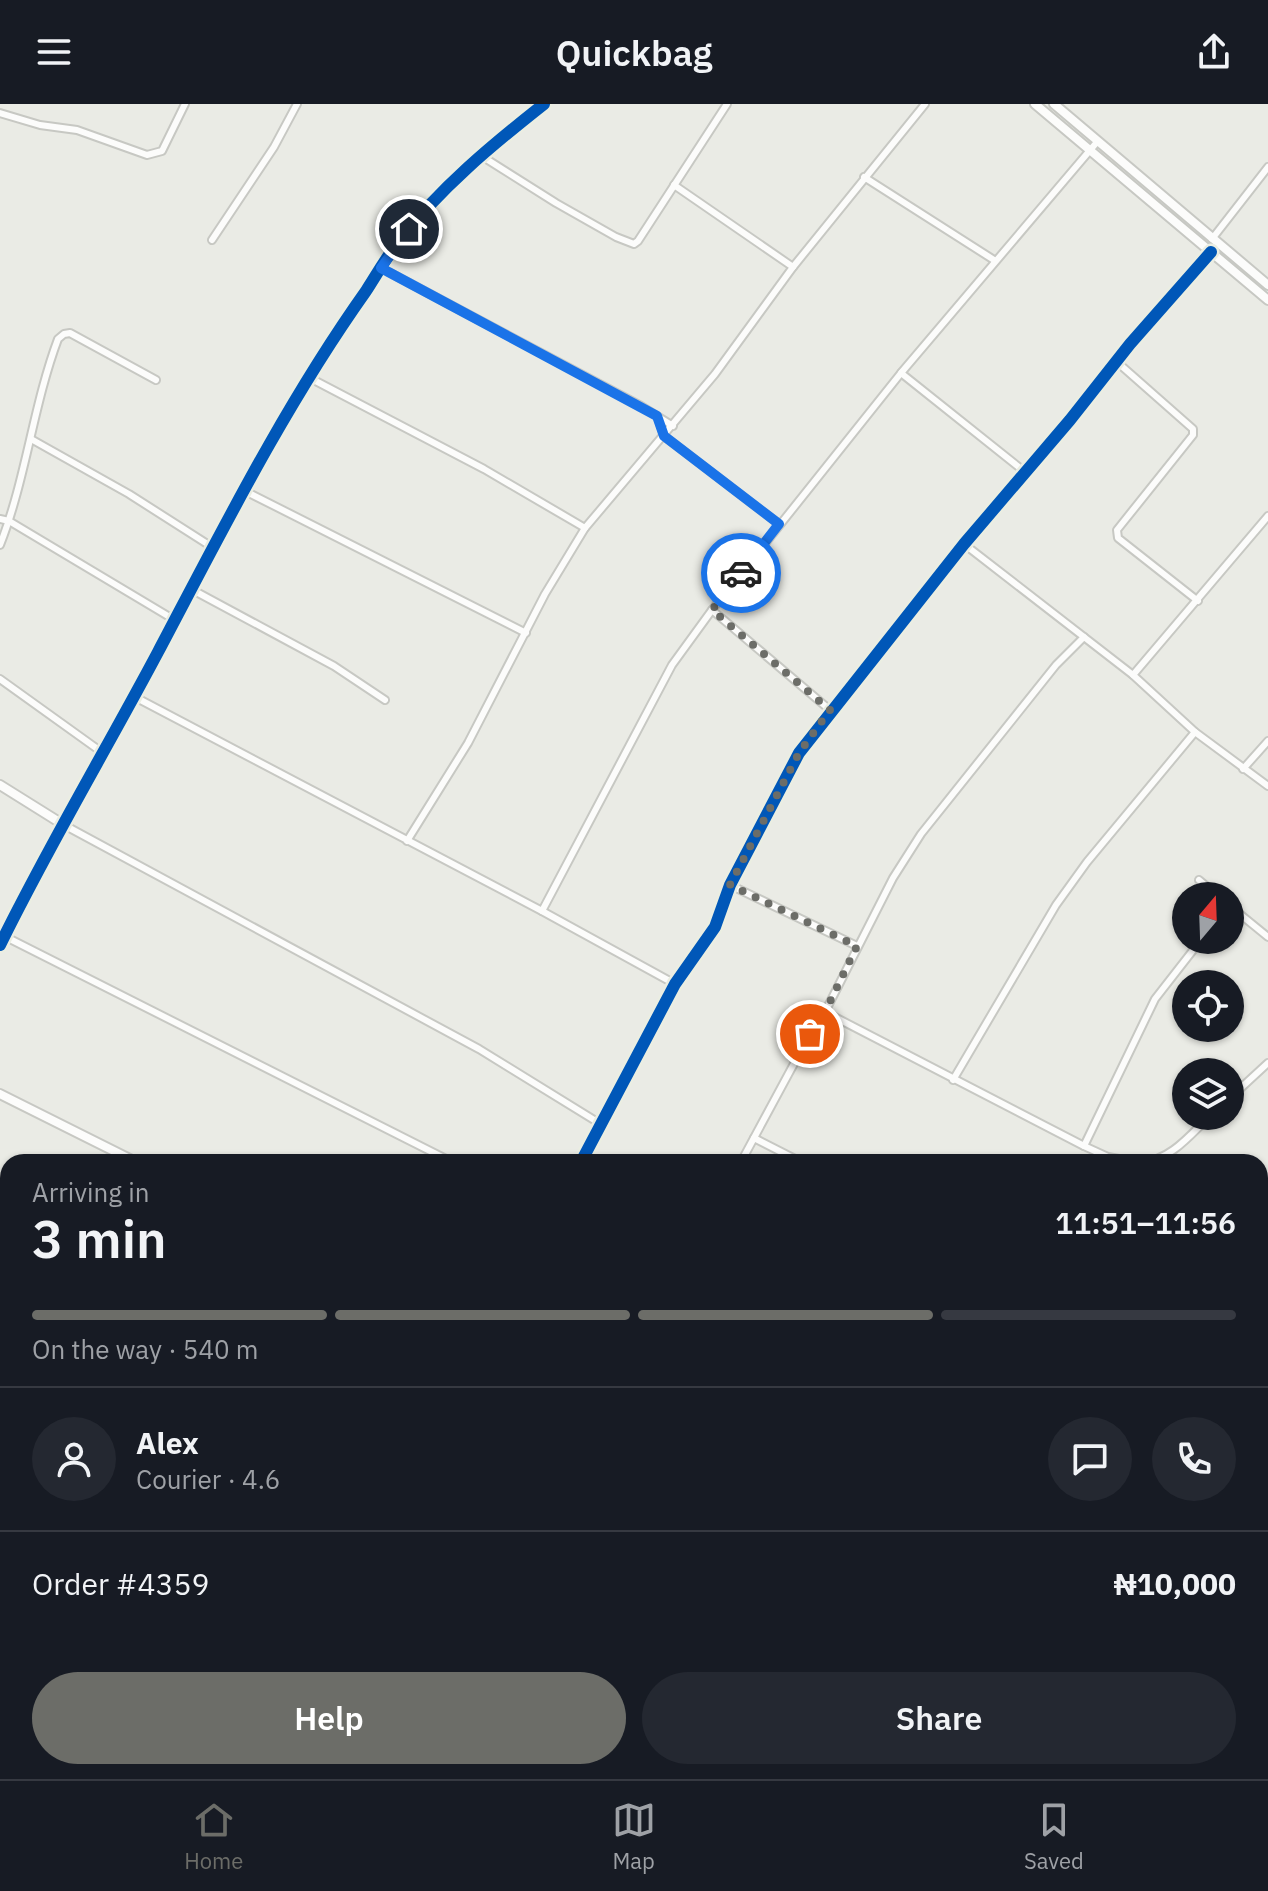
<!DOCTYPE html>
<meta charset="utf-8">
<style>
body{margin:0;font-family:"IBM Plex Sans",sans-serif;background:#242831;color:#f1f3f6;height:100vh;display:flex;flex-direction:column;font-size:30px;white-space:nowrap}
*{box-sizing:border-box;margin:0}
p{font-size:26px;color:#9ea1a6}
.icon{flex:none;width:44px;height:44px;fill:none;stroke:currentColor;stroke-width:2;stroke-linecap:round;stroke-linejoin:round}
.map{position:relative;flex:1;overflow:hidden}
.drawer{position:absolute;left:0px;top:1050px;width:1268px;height:626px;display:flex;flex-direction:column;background:#171b24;border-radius:24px 24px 0 0;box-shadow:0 2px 6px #0004}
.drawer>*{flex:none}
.needle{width:52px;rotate:19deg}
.fabs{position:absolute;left:1172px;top:778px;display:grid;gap:16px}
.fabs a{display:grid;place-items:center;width:72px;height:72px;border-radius:50%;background:#171b24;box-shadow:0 2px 6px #0004;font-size:40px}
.pin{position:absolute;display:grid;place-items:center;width:68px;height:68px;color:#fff;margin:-34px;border:4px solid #fff;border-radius:50%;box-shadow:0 2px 8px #0007}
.courier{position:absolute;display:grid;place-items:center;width:80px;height:80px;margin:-40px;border:6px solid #1a73e8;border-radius:50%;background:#fff;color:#222;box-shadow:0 2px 10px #0007}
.head em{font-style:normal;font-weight:600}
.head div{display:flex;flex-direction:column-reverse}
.head{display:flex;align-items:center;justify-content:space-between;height:136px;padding:0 32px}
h1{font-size:52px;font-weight:600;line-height:60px}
.bar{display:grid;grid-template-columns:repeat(4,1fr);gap:12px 8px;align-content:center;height:96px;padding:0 32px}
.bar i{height:10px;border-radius:6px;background:#363941}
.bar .selected{background:#6c6d68}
.bar p{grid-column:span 4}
.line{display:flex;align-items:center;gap:20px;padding:0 32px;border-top:2px solid #363941}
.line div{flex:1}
.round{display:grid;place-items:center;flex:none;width:84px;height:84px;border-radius:42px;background:#242831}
.action{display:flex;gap:16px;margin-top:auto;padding:16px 32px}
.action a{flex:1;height:92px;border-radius:48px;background:#6c6d68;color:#fff;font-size:32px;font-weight:600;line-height:92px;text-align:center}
.action a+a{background:#242831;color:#f1f3f6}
header{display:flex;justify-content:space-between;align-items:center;height:104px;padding:0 32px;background:#171b24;font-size:36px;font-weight:600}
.tab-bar{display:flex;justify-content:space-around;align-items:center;height:112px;border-top:2px solid #363941;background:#171b24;font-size:22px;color:#9ea1a6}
.tab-bar a{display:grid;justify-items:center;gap:4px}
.tab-bar .selected{color:#6c6d68}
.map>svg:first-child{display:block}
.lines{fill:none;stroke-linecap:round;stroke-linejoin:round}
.minor-casing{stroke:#c7c8c3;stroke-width:10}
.tertiary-casing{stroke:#c7c8c3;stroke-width:12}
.primary-casing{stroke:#c7c8c3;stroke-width:14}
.minor{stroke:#fcfcfb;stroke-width:6}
.tertiary{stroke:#fcfcfb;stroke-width:8}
.primary{stroke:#fcfcfb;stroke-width:10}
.cycleway-casing{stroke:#ebeee2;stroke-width:17}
.cycleway{stroke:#0057b8;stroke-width:12}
.done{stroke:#6c6d68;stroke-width:8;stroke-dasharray:0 14.4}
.route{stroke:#1a73e8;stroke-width:10}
</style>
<header><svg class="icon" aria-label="menu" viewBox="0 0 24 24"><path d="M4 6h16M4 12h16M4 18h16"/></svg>Quickbag<svg class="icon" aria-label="share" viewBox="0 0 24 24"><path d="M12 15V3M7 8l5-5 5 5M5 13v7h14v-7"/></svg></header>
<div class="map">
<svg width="1268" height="1675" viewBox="0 0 1268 1675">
<rect width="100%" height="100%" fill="#eaebe5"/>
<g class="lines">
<defs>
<g id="minor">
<polyline points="0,9 40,21 77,26 147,51 162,47 185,0"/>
<polyline points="480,51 556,99 616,133 634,140 638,137 727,0"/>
<polyline points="864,73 994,156"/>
<polyline points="674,81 793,163"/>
<polyline points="1212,135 1268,63"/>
<polyline points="212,136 274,43 297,0"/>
<polyline points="381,164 641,302 673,322"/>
<polyline points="1117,258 1193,325 1193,331 1117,426 1118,434 1198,497"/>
<polyline points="901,269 1025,368"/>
<polyline points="308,273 484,365 585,424"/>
<polyline points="658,313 664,332 779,420"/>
<polyline points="31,335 129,390 212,443"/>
<polyline points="243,386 526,529"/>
<polyline points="0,415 9,417 173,515"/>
<polyline points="964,440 1133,571 1195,628 1268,682"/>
<path d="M0,441C26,375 33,302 58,235L64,230L70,229L156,276"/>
<polyline points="189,484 334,562 385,596"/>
<polyline points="712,506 830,606"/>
<polyline points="1133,571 1268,412"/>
<polyline points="0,575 103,649"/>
<polyline points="133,592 542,807 675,880"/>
<polyline points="1243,665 1268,637"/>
<polyline points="64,721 479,945 599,1019"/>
<polyline points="407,737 468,639 545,490 585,424 715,270 793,163 925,0"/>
<polyline points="1199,776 1218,792"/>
<polyline points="730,781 857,842"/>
<polyline points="1230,802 1268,833"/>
<polyline points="542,807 672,561 712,506 901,269 1097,38"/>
<polyline points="4,832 452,1058"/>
<polyline points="825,908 1084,1042 1108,1053 1135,1058"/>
<polyline points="953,976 1056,801 1087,758 1195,628"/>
<polyline points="1230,994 1268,959"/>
<polyline points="754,1034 801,1058"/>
<polyline points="1084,1042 1155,895 1201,836"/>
<polyline points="581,1058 675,880 715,823 730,781 799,649 964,440 1070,316 1130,240 1211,148"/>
<polyline points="741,1058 810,930 825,908 893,774 921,730 1056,561 1084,533"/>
<path d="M1142,1058C1170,1057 1191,1030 1210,1012"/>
<polyline points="0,1194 8,1198"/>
<polyline points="0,1363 8,1348"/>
<polyline points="0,1435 8,1439"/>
<polyline points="0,1622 8,1626"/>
<polyline points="113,1668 116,1670"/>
<polyline points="454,1668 467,1675"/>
<polyline points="665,1668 679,1675"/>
<polyline points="93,1675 96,1668"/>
<polyline points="1125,1675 1127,1668"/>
</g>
<g id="tertiary">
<polyline points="1035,0 1268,196"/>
<polyline points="1054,0 1268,181"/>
<polyline points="0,681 64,721"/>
<path d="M0,841C49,741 106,646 158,548C223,425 285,301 366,187C377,170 387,152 399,137C440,84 492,41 544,0"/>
<polyline points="0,990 136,1058"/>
<polyline points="661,1675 664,1668"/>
</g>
<g id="primary">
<polyline points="1260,1173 1268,1169"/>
<polyline points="1260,1186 1268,1182"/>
<polyline points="1260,1574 1268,1575"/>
<polyline points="1260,1582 1268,1584"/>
<polyline points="480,1675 484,1668"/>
<polyline points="492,1675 496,1668"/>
</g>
</defs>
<use href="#minor" class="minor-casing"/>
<use href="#tertiary" class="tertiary-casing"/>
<use href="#primary" class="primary-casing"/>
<use href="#minor" class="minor"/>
<use href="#tertiary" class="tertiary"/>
<use href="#primary" class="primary"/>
<defs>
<g id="cycleway">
<path d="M0,841C49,741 106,646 158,548C223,425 285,301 366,187C377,170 387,152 399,137C440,84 492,41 544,0"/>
<polyline points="581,1058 675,880 715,823 730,781 799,649 964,440 1070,316 1130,240 1211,148"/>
</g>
</defs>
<use href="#cycleway" class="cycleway-casing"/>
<use href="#cycleway" class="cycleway"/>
</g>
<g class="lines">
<polyline class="done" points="741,469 712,506 830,606 799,649 730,781 857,842 825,908 810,930"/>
<polyline class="route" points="409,125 381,164 657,312 664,332 779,420 741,469"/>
</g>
</svg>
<div class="fabs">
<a><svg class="needle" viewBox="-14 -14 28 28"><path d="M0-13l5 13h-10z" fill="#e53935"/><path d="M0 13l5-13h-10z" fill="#9ea1a6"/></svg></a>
<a><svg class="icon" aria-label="locate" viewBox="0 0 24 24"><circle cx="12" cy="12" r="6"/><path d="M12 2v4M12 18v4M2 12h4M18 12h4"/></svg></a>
<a><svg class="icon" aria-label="layers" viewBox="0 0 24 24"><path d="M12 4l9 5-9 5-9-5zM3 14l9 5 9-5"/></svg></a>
</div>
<div class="pin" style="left:810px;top:930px;background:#ea580c"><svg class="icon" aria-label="bag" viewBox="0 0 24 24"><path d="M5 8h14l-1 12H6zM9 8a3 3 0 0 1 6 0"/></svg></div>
<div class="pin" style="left:409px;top:125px;background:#1f2937"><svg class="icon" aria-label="home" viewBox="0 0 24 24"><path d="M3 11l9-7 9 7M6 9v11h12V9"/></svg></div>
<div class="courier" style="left:741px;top:469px"><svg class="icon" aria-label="car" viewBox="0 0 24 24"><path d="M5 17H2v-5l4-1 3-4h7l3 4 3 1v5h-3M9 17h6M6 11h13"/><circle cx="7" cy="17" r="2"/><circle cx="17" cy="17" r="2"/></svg></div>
<section class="drawer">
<div class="head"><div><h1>3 min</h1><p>Arriving in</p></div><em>11:51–11:56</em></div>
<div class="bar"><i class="selected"></i><i class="selected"></i><i class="selected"></i><i></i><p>On the way · 540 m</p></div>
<div class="line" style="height:144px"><a class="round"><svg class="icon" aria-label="person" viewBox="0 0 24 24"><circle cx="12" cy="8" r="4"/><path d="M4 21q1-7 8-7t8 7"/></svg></a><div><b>Alex</b><p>Courier · 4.6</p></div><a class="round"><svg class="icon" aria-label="chat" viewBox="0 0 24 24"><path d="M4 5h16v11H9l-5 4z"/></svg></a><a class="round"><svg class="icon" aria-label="phone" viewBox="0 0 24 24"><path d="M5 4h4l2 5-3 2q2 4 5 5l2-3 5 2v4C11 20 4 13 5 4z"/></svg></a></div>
<div class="line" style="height:104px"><div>Order #4359</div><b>₦10,000</b></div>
<div class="action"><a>Help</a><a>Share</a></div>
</section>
</div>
<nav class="tab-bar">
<a class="selected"><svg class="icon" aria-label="home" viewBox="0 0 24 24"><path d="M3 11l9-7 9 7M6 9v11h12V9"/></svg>Home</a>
<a><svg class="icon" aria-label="map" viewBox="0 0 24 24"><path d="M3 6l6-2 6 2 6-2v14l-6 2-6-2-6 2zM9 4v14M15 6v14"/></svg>Map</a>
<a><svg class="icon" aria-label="saved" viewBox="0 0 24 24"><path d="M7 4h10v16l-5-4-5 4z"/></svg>Saved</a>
</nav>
